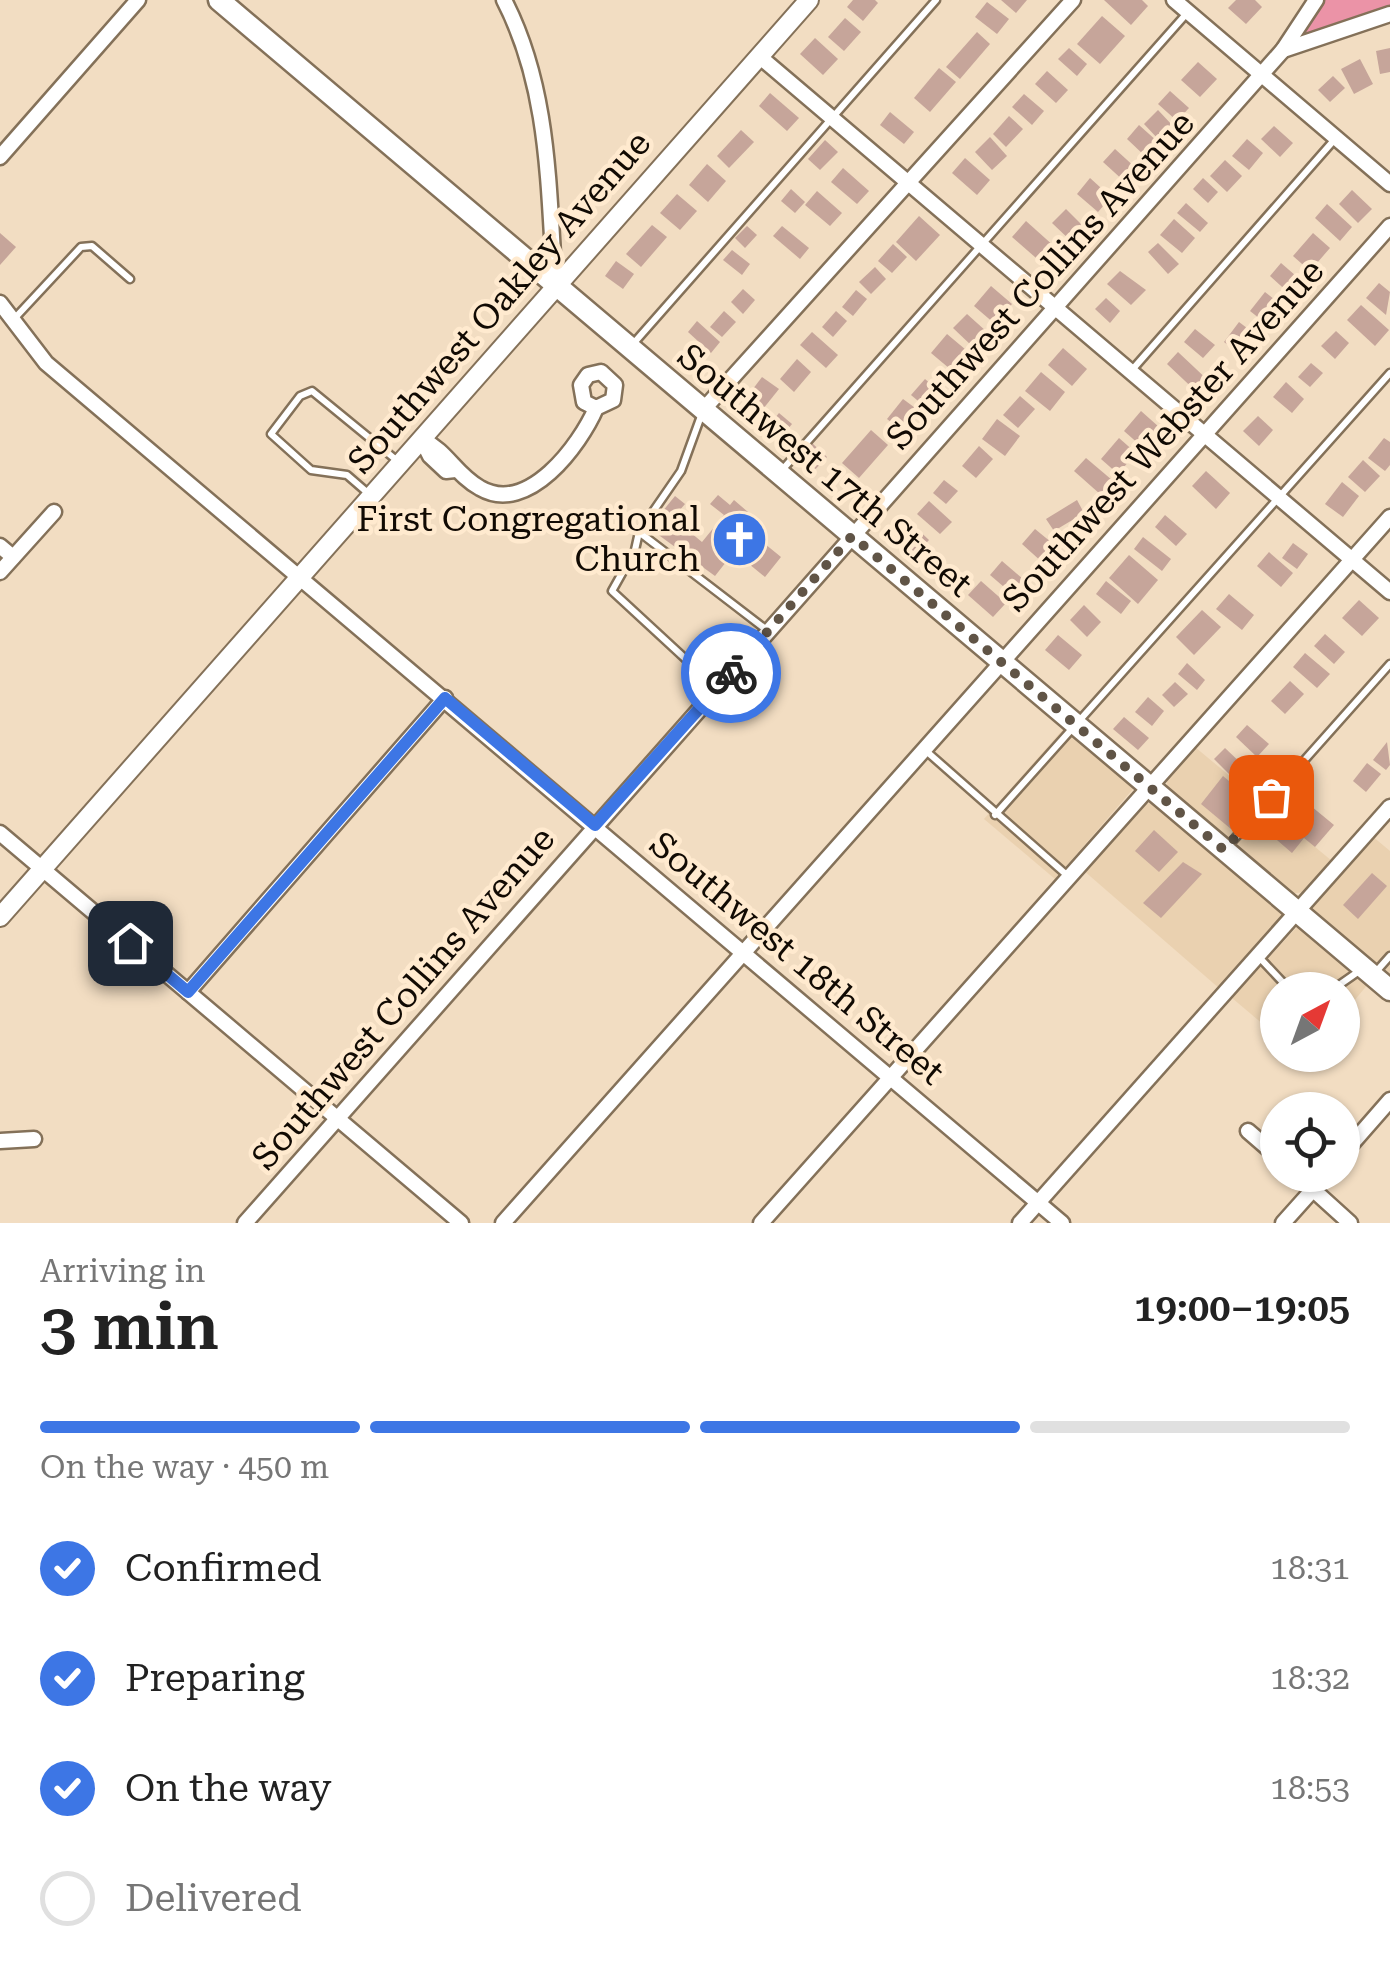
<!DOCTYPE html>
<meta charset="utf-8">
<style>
body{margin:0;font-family:"Roboto Serif",serif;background:#f2f2f2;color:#222;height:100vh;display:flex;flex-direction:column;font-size:38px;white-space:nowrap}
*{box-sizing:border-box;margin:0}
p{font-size:32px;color:#767676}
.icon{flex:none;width:55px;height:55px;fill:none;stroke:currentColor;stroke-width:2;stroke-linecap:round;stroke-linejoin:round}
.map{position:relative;height:1223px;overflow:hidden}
.sheet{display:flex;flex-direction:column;background:#fff;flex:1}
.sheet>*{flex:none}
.needle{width:65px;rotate:41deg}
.controls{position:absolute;left:1260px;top:972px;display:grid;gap:20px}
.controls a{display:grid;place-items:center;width:100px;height:100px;border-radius:50%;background:#fff;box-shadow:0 2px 8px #0004;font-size:50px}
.pin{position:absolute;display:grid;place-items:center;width:85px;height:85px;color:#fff;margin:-42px;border-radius:20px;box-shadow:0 5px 15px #0006}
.courier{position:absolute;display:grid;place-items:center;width:100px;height:100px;margin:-50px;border:8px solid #3d76e5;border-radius:50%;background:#fff;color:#222;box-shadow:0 2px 12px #0007}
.head em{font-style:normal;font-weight:600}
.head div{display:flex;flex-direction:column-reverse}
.head{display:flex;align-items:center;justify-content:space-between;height:170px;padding:0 40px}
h1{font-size:65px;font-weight:600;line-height:75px}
.bar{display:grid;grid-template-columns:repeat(4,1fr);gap:15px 10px;align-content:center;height:120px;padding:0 40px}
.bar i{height:12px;border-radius:8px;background:#e0e0e0}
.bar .active{background:#3d76e5}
.bar p{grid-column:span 4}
ol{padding:0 40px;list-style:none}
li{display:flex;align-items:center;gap:30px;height:110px}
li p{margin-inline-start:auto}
li .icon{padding:10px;border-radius:50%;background:#3d76e5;color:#fff;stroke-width:4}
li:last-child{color:#767676}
li i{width:55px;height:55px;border:5px solid #e0e0e0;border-radius:50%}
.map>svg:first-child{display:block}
.built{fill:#ead1b0}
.green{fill:#eb93a7}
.building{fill:#c6a59a}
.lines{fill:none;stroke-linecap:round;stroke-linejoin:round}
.service-casing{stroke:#847159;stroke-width:11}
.minor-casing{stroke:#847159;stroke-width:19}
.tertiary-casing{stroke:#847159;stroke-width:22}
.secondary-casing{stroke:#847159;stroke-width:25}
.service{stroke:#fff;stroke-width:6}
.minor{stroke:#fff;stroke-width:14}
.tertiary{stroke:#fff;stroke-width:18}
.secondary{stroke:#fff;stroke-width:20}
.done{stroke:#605446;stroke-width:10;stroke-dasharray:0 18}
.route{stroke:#3d76e5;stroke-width:12}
.labels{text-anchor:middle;stroke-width:9;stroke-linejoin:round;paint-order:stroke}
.street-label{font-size:35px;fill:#110a03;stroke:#ffeacf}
.poi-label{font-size:35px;fill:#110a03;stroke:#ffeacf;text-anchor:end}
</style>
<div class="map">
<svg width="1390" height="1223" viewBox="0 0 1390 1223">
<rect width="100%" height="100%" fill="#f2ddc2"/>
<g class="built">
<polygon points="1065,727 1133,789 1055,879 984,819"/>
<polygon points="1195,747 1332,861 1304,892 1289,894 1169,792 1166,780"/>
<polygon points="1154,803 1282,913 1277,926 1220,989 1083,870 1142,804"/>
<polygon points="1372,836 1390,851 1390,978 1312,909"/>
<polygon points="1297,927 1369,983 1343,1014 1342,990 1278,990 1277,1036 1232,998"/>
</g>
<polygon class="green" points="1324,0 1390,0 1390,6 1301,36 1299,28"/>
<g class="building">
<polygon points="853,0 875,0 878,3 863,21 847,7"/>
<polygon points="1001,0 1027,0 1016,13"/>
<polygon points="1104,0 1142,0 1148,6 1131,25"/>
<polygon points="1236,0 1255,0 1262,7 1246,24 1228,8"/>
<polygon points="987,2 1009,19 997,34 975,17"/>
<polygon points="1102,16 1125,36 1100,64 1077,44"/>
<polygon points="845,18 861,32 844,51 828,37"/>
<polygon points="977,32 990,44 960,79 946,67"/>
<polygon points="815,38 838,59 823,75 800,54"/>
<polygon points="1069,48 1087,64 1077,76 1058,59"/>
<polygon points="1390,48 1390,72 1380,74 1376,51"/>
<polygon points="1360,59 1373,84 1354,94 1341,69"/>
<polygon points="1198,62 1217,79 1200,97 1181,80"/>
<polygon points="939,68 956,82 930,112 914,98"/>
<polygon points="1047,71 1068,90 1056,103 1035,84"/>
<polygon points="1333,76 1345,88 1330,102 1318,90"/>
<polygon points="1170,91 1189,108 1177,121 1158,104"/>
<polygon points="770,93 799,118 787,131 759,106"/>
<polygon points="1024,94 1044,111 1032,125 1012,107"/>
<polygon points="1158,110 1173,126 1159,140 1144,124"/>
<polygon points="890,112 914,132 904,144 880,125"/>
<polygon points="1009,116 1023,129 1006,147 993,134"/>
<polygon points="1139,125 1158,142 1145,156 1127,139"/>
<polygon points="1274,126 1293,143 1280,157 1261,139"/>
<polygon points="741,130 754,142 729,168 717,156"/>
<polygon points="990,137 1007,156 992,170 975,152"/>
<polygon points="1247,139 1263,153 1249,170 1232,156"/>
<polygon points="825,140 838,152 820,170 808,159"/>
<polygon points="1115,149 1137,169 1125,182 1103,162"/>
<polygon points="965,158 990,180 977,195 952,173"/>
<polygon points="1225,160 1242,176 1227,192 1210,176"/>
<polygon points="707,164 726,181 708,202 689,185"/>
<polygon points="843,168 869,191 857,204 831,182"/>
<polygon points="1090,178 1111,197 1098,212 1077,194"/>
<polygon points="1203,178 1218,192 1208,203 1193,189"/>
<polygon points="791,189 805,202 795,213 781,201"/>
<polygon points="1352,190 1372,209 1358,223 1339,204"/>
<polygon points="817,191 842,213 830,226 805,205"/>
<polygon points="677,194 697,211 680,230 660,213"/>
<polygon points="1186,203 1208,223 1200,232 1177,213"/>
<polygon points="1327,204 1352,227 1340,241 1315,218"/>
<polygon points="1066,209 1086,229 1072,242 1052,223"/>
<polygon points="919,216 940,235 916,261 896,242"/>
<polygon points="1174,219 1195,238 1182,253 1160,235"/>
<polygon points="1026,221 1065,256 1051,271 1012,237"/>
<polygon points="652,225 667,237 641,267 626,254"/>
<polygon points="747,226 757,235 745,248 735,238"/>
<polygon points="782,226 809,248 800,259 773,236"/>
<polygon points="0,233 16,247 0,265"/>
<polygon points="1313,233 1330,248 1310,271 1293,256"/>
<polygon points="1158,243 1179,264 1168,274 1148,252"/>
<polygon points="893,244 907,257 892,273 878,261"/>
<polygon points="732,250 750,264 742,275 723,260"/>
<polygon points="616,261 634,274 623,289 605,276"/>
<polygon points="1281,263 1303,282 1291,295 1270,276"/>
<polygon points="875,267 886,279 871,294 859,282"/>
<polygon points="1120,271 1146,290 1131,305 1107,284"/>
<polygon points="1379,283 1390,292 1386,315 1366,298"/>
<polygon points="991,286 1012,304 995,324 974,306"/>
<polygon points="743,289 755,300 743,314 731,302"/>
<polygon points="856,290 867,299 853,316 842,307"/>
<polygon points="1265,292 1279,303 1264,322 1250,311"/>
<polygon points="1106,298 1120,311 1110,323 1095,309"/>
<polygon points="1361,305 1389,330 1375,346 1347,320"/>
<polygon points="724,311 736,322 722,337 710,327"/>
<polygon points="836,311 847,321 833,337 822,327"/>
<polygon points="967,314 987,332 973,347 953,328"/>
<polygon points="697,321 720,342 711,353 688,332"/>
<polygon points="1239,322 1255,334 1240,354 1224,342"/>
<polygon points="1195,329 1215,345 1203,358 1184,342"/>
<polygon points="1336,331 1349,343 1335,359 1321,346"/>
<polygon points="812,332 838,355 826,368 800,345"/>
<polygon points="947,334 972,355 956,374 931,353"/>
<polygon points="1063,348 1087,369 1072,386 1048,365"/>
<polygon points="1178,352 1212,384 1201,396 1167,364"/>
<polygon points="797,359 811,372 794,392 780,379"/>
<polygon points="1311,363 1323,373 1310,387 1298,377"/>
<polygon points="1041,372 1065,392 1050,411 1025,391"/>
<polygon points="762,377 779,389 759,414 743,402"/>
<polygon points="925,379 938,390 924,406 911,395"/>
<polygon points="1286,382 1304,399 1292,413 1273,397"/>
<polygon points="1020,396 1035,409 1018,428 1003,415"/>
<polygon points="903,399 918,410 902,431 887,419"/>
<polygon points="1141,411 1159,427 1141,446 1124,431"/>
<polygon points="779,413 792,424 784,434 770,424"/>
<polygon points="1258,416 1273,430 1259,446 1243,431"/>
<polygon points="997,419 1020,436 1005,456 982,439"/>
<polygon points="871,430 888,445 859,478 842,463"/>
<polygon points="1119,438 1136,453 1118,474 1101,459"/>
<polygon points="1384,438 1390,442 1390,465 1385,471 1368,458"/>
<polygon points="812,443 827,457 811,474 796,460"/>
<polygon points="979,446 993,459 976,478 962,466"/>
<polygon points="1086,458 1112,480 1100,494 1074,471"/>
<polygon points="1363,460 1380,476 1365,492 1348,477"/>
<polygon points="1206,471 1230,493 1216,509 1192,486"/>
<polygon points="944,480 958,491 946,504 933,493"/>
<polygon points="1342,482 1359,496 1343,517 1325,504"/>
<polygon points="718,495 730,505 734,500 748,512 742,525 781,557 765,577 727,546 723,551 730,557 715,576 649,528 675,496 685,504 673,518 702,542 724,515 710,504"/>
<polygon points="1077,500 1084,513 1054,531 1046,519"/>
<polygon points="929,501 952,522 940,534 917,514"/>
<polygon points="1165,515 1187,534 1176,546 1155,527"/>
<polygon points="911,523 929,540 914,556 896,539"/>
<polygon points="1035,529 1057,547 1043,563 1022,544"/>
<polygon points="1143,537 1171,559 1162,571 1134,549"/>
<polygon points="1293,543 1308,554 1297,569 1282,558"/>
<polygon points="1269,552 1293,573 1281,587 1257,566"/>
<polygon points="1129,555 1158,580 1138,604 1109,578"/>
<polygon points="1002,561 1023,579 1011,593 990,575"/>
<polygon points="981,581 1006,603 993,617 968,595"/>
<polygon points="1106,581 1131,601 1121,614 1096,594"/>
<polygon points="1229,594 1254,615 1242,630 1216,609"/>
<polygon points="1359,600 1379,618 1362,636 1342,618"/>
<polygon points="1084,605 1101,622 1087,637 1070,620"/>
<polygon points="1202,610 1221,627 1194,655 1176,637"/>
<polygon points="1325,634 1345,652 1334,664 1314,646"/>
<polygon points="1058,635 1082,655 1069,670 1045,650"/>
<polygon points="1305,653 1330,674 1317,688 1293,667"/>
<polygon points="1187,663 1205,680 1197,690 1178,674"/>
<polygon points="1290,681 1304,694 1285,714 1271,701"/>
<polygon points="1175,682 1188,694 1174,707 1162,695"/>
<polygon points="1148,697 1164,711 1152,726 1135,712"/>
<polygon points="1124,717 1149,738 1138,750 1113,729"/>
<polygon points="1247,725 1269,744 1257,757 1236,737"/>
<polygon points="1387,742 1390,765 1386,770 1373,760"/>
<polygon points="1225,748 1245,767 1233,778 1214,759"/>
<polygon points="1367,763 1381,774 1366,792 1353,781"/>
<polygon points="1223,776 1253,801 1231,829 1201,804"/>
<polygon points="1300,797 1334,825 1315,847 1304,838 1292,853 1270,834"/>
<polygon points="1154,830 1178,852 1159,872 1135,851"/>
<polygon points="1183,862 1202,874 1161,918 1143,903"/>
<polygon points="1372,873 1387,886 1358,919 1343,905"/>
</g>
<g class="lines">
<defs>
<g id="service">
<polyline points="14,319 81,247 92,246 130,279"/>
<polyline points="633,344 936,0"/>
<polyline points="1132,370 1335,139"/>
<polyline points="701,416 681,471 639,532 768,631"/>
<polyline points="783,469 1188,12"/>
<polyline points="369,494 347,475 311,470 271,434 300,396 312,391 400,463"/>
<polyline points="639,532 635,550 612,591 717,688"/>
<polyline points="925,750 1069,877"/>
<polyline points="995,815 1390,373"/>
<polyline points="1228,846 1390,664"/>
<polyline points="1259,957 1290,990"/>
<polyline points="1374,974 1390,956"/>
<polyline points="1332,990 1362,969"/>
</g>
<g id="minor">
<path d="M504,0C550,89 548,188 555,285"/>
<polyline points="1174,0 1390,184"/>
<polyline points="1283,50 1390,14"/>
<polyline points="759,56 1390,592"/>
<polyline points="0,157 138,0"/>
<polyline points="0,303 46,363 1062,1223"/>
<polyline points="703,410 1073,0"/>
<path d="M422,439C448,452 456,475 480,488C528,516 580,445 596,408L613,400L615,385L601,372L588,375L581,385L584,402L596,408"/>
<polyline points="422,440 430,456 446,471 455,470"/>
<polyline points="0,546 13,557"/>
<polyline points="0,572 54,512"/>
<polyline points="0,833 461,1223"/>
<polyline points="188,992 445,698"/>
<polyline points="1248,1131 1278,1157"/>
<polyline points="0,1141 34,1139"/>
<polyline points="1342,1155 1390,1100"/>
<polyline points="1297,1175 1350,1223"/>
<polyline points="245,1223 1283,50 1316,0"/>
<polyline points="503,1223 1390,226"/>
<polyline points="761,1223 1390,517"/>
<polyline points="1020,1223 1390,807"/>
<polyline points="1283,1223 1326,1175"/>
</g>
<polyline id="tertiary" points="0,917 809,0"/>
<polyline id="secondary" points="219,0 1390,990"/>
</defs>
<use href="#service" class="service-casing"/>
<use href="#minor" class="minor-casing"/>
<use href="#tertiary" class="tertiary-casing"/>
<use href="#secondary" class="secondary-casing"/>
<use href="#service" class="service"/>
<use href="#minor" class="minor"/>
<use href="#tertiary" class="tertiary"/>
<use href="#secondary" class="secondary"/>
</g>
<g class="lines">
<polyline class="done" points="731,673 852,536 1224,850 1271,797"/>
<polyline class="route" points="130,943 188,992 445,698 595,825 731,673"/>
</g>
<defs>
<symbol id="church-disc" viewBox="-11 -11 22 22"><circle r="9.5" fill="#3d76e5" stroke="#ffeacf"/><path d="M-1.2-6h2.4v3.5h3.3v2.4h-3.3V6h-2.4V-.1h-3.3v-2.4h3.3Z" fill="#fff"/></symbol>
</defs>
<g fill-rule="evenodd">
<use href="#church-disc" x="708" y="508" width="63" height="63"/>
</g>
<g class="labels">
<g class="street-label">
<text transform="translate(1040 280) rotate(-48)" y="12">Southwest Collins Avenue</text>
<text transform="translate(499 302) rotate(-49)" y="12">Southwest Oakley Avenue</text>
<text transform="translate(1163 435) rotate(-48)" y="12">Southwest Webster Avenue</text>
<text transform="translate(825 470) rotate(40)" y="12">Southwest 17th Street</text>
<text transform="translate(797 958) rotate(40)" y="12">Southwest 18th Street</text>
<text transform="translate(403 998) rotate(-49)" y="12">Southwest Collins Avenue</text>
</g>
<g class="poi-label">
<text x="700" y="531">First Congregational<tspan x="700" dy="40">Church</tspan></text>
</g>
</g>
</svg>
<div class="controls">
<a><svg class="needle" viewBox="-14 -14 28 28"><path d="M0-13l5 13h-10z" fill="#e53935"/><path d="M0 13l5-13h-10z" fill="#767676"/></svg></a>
<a><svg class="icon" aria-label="locate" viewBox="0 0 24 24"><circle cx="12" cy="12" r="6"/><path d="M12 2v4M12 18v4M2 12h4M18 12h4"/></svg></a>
</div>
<div class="pin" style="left:1271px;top:797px;background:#ea580c"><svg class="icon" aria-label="bag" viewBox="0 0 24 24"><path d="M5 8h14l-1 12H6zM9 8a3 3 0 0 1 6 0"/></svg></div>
<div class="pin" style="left:130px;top:943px;background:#1f2937"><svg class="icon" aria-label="home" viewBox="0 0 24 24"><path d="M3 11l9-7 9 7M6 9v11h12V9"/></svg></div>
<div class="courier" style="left:731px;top:673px"><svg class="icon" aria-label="bike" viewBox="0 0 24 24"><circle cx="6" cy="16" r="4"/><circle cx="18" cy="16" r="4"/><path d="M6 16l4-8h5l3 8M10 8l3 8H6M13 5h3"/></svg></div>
</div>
<section class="sheet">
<div class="head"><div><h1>3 min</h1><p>Arriving in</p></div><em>19:00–19:05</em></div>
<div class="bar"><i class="active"></i><i class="active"></i><i class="active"></i><i></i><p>On the way · 450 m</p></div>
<ol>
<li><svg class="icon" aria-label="check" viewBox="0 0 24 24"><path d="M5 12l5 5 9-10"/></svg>Confirmed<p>18:31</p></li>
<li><svg class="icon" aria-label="check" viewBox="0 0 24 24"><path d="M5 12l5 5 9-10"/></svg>Preparing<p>18:32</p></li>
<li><svg class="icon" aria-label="check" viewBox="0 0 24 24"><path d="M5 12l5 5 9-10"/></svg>On the way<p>18:53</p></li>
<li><i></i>Delivered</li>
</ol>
</section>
